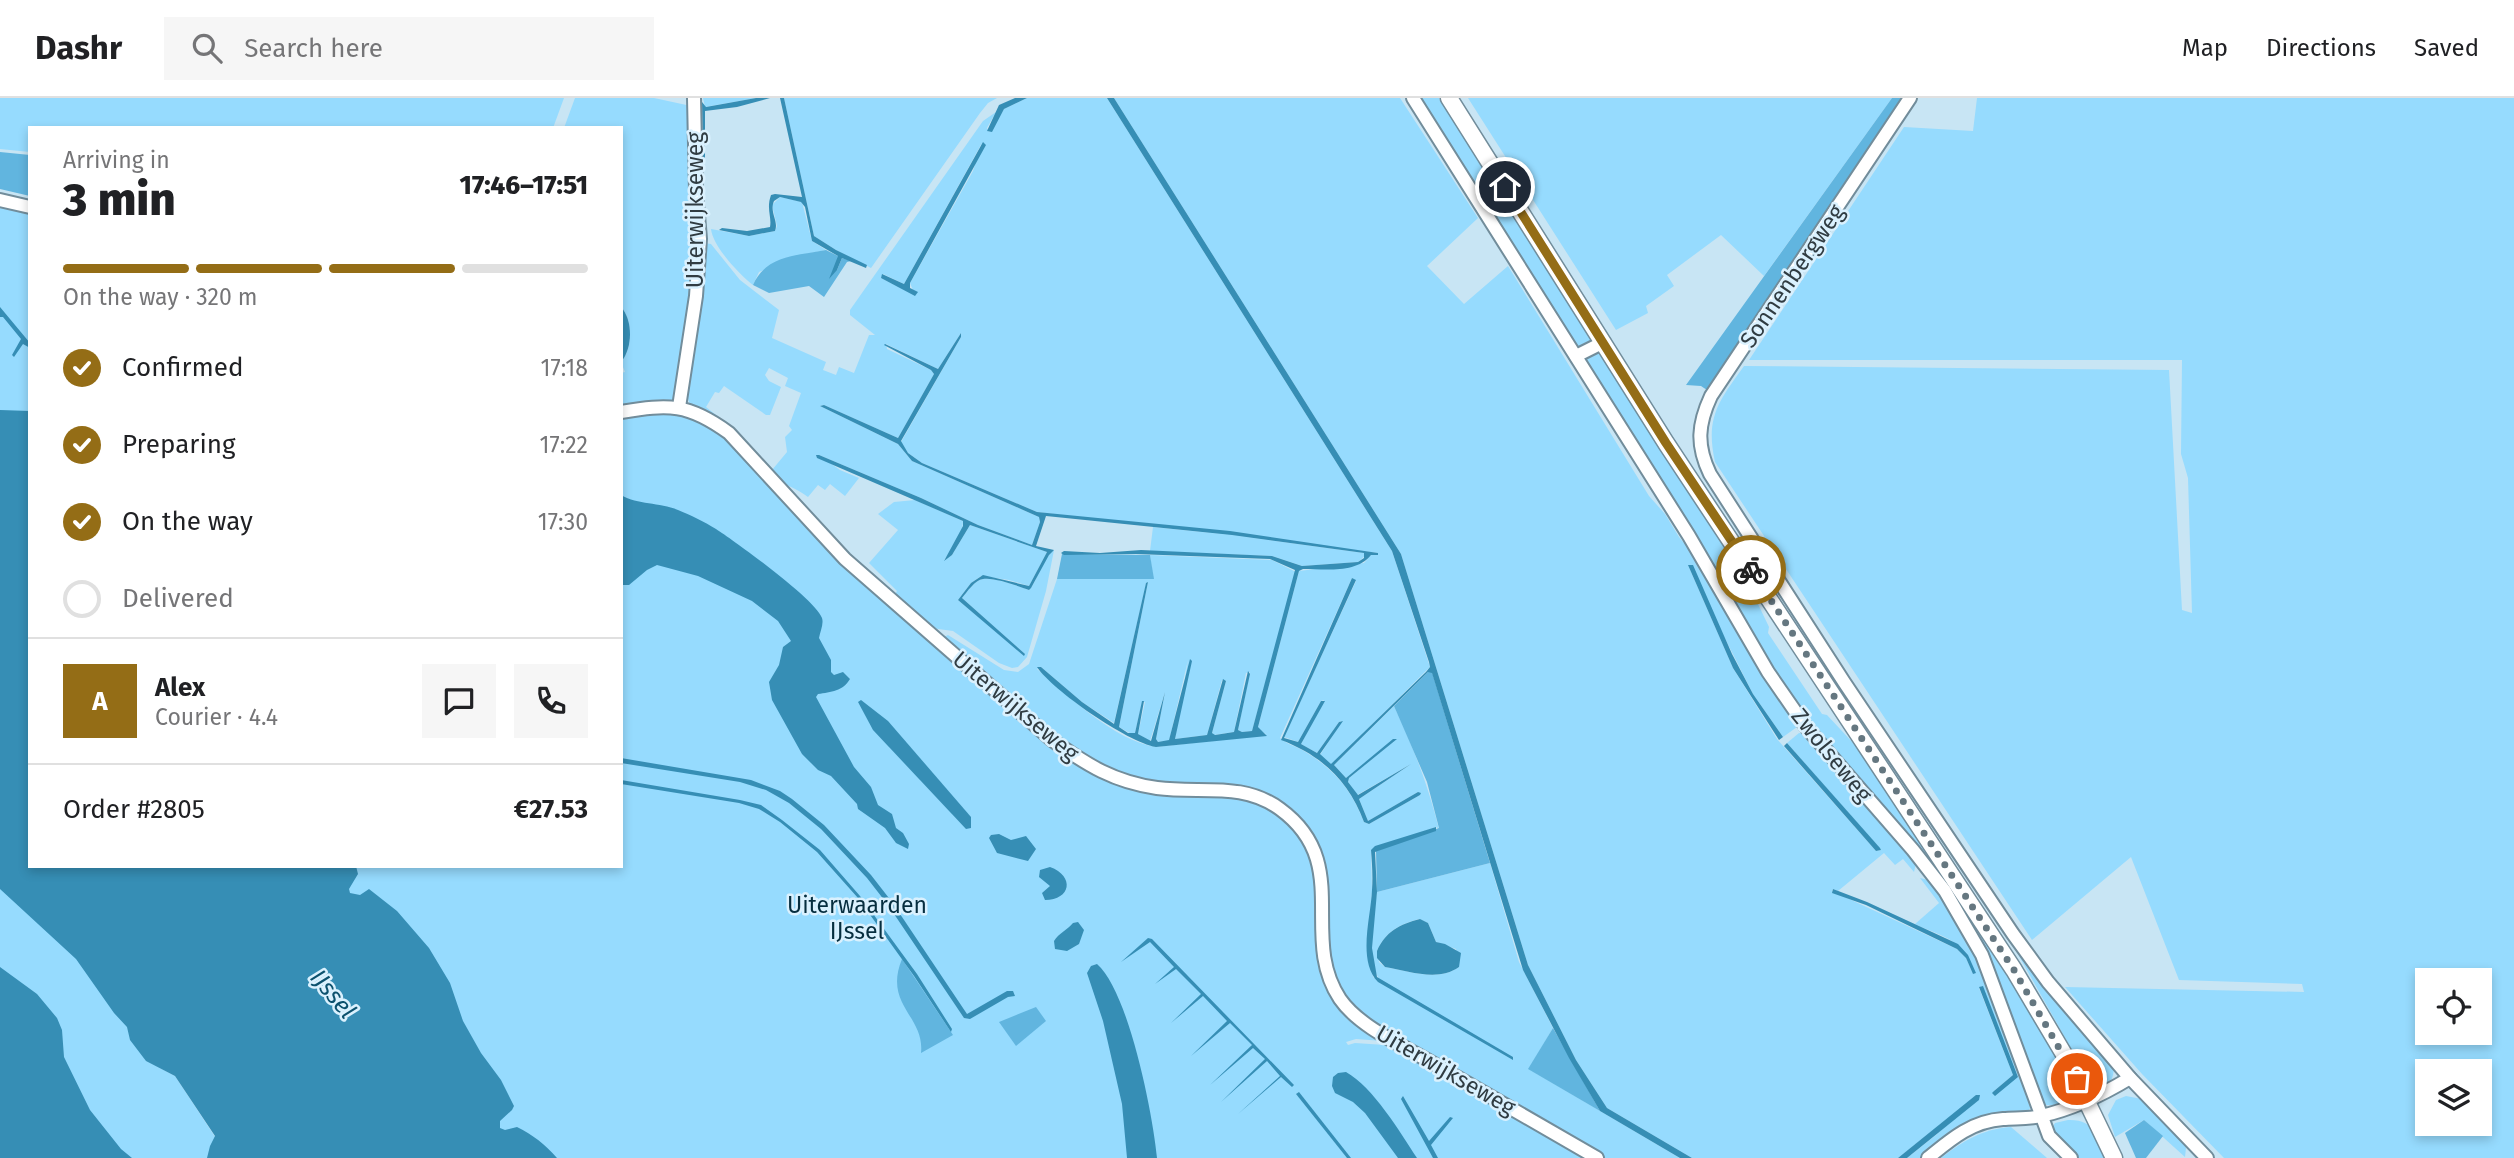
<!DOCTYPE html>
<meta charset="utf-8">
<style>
body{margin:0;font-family:"Fira Sans",sans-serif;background:#f6f6f6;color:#202124;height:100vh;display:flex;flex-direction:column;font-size:26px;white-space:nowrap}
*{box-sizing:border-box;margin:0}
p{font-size:23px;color:#757577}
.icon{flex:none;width:38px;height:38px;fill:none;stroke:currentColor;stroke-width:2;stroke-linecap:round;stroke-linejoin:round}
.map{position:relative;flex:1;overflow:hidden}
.drawer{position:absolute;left:28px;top:28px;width:595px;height:742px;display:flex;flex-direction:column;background:#fff;border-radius:0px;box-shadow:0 4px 10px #0003}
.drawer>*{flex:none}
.tools{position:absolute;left:2415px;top:870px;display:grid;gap:14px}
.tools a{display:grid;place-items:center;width:77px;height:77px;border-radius:0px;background:#fff;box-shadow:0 4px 10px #0003;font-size:35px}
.pin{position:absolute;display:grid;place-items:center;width:60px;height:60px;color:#fff;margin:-30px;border:4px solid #fff;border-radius:50%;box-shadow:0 2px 7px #0007}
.courier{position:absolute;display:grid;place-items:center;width:70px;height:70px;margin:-35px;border:5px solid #946d16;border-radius:50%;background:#fff;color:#222;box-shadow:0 2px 9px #0007}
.overview em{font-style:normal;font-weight:800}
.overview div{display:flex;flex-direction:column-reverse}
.overview{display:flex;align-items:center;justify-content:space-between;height:119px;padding:0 35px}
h1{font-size:46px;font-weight:800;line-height:52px}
.bar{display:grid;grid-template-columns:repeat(4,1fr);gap:10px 7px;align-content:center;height:84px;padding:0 35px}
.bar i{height:9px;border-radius:5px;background:#e0e0e0}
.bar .on{background:#946d16}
.bar p{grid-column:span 4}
.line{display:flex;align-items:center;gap:18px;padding:0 35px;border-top:2px solid #e0e0e0}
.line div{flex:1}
.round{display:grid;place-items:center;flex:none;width:74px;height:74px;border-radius:0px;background:#f6f6f6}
ol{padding:0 35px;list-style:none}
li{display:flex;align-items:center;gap:21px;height:77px}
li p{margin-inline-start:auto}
li .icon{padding:7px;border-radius:50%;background:#946d16;color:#fff;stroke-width:4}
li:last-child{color:#757577}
li i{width:38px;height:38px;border:4px solid #e0e0e0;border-radius:50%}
header{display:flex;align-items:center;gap:42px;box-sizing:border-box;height:98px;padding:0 35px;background:#fff;border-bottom:2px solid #e0e0e0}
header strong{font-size:33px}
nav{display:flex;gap:38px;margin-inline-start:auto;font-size:24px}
.search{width:490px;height:63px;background:#f6f6f6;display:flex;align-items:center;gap:18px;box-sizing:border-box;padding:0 24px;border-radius:0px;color:#757577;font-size:26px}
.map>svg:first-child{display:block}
.green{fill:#96dbfe;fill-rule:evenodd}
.forest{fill:#61b5df}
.water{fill:#368eb5}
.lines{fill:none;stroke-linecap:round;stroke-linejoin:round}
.minor-casing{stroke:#728d9b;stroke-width:16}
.major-casing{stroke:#728d9b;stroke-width:19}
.minor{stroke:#fff;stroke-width:12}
.major{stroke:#fff;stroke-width:16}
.done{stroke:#657780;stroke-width:7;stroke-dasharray:0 12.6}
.route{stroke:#946d16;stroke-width:9}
.labels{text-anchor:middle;stroke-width:5;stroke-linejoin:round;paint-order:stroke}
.street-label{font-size:23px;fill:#303c42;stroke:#daf1fe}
.park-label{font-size:23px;fill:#062e3f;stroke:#daf1fe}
.water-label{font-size:24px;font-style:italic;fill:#0b516e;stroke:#daf1fe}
</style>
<header>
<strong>Dashr</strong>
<div class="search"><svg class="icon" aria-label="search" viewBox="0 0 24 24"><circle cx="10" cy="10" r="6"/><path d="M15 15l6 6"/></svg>Search here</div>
<nav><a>Map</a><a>Directions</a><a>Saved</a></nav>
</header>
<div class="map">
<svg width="2514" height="1060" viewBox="0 0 2514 1060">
<rect width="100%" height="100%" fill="#c8e5f4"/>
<g class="green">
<polygon points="0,0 564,0 553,30 30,30 30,54 0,51"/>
<path d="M575,0H654L691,8L694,178L675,299L670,303L621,311V275L625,274L621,264C633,250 633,222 621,209V30H564Z"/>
<polygon points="703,0 756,0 705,9"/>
<polygon points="784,0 997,0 988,5 980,15 871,170 836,152 814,138"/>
<path d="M1027,0H1107L1392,453L1430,569L1331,667L1320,657L1342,623L1339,624L1317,655L1301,646L1324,602L1321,603L1298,644L1284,639L1356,483L1352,480L1280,640C1286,646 1296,648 1304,653C1334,671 1351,691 1364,724L1369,726L1420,697L1418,694L1368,723L1359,701L1411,666L1357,697L1348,684L1349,680L1396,641L1346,680L1334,667L1394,608C1413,648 1428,687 1439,731L1436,729L1371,752L1372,793L1368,847L1373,879L1514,960L1381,883C1365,867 1374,816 1377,794L1490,765L1519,864L1553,930L1529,971L1680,1060H1603L1403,945L1353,912L1331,877L1320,760L1273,704L1134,683L1067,649L943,543L944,539L948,537L1004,572L1018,574L1029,566L1057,481H1153L1150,457L1272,462L1296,474L1252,633L1242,634L1238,632L1250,574L1246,575L1234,634L1214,637L1212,635L1226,583L1222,582L1207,637L1175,641L1188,562L1169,643L1158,644L1156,641L1165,594L1150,643L1138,636L1145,604H1142L1135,635L1133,637L1119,629L1148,484L1146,486L1114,625L1082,604L1041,569L1037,571C1069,598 1113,642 1156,649L1256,638L1266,636L1259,633L1258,629L1299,473L1364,465L1371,457H1377L1378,455L1037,414L922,365L908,355L901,344L961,239V235L938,271L886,246L887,251L931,272L934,276L898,340L824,307L820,308L898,346L912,363L1039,419L1040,424L1032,447L978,427L921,400L819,357L840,372L859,380L845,398L830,386L825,392L818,387L808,399C797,390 783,387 772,378V372L787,354L785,339L792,332L789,328L801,295L785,288L788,280L769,270L765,277L769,283L781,289L770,317H766L724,288L719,295L715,294L706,309L721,321L719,324C704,317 689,314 687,296L704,145L711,146L740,182L779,212L772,240L826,264L823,272L836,277L839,269L854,275L869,237H875L850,217V212L983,23L996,14L987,30L989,34L1004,11ZM982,45L973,73L910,185L915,197L881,180L883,176L904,186ZM1419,821L1428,825L1436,844L1456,851L1459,869C1438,884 1409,873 1385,869L1379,864L1377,853C1385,834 1400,826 1419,821Z"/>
<path d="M1114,0H1400L1478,120L1427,168L1464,206L1508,168L1649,398L1665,416L1679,439L1704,469L1797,622V629L1783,639L1753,596L1688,467L1733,570L1777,641L1876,753L1881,752L1787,645L1799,635L1807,636L1914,758L1916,765L1914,774L1903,761L1895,767L1884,755L1838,793L1833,791L1832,793L1957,851L1966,860L1973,876C1964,840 1946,841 1915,826L1939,805L1920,780L1933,783L1979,861L2032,1006L2029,1012L1955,1034L1921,1060H1907L1936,1037L1978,997L1898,1060H1692L1607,1010L1576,962L1528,867L1401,456ZM1982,888L2018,979L1994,993L2013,977L1979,890Z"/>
<polygon points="1418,0 1439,0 1593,241 1576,251"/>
<polygon points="1468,0 1892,0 1764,178 1721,137 1667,177 1674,188 1646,208 1648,215 1616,232"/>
<path d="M1977,0H2514V1060H2224L2142,976L2065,889L2304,894L2302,886L2179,882L2131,759L2032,842L1715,364C1705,319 1719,303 1744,268L2169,272L2182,512L2192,515L2188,380L2181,356L2182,262H1749L1904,29L1973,33ZM2427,882H2480V934H2427ZM2480,973V1026H2427V973Z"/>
<path d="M780,99L802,104L812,143L826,152L801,157L759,174L753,187C740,177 713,149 711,131L749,138L775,133L777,128L772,107Z"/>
<polygon points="0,104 30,111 30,407 0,373"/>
<path d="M1599,251L1736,460L1769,529L1768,535L1822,616L1827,617L1869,662L2041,927L2074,989C2067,1001 2057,1011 2042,1006C2014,933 1992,855 1949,789L1799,614L1582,261Z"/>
<polygon points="669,311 716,329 769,385 1056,644 1130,686 1244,696 1289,721 1313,756 1327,882 1383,943 1356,941 1346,944 1348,947 1355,945 1400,948 1593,1060 513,1060 325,768 621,768 621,316"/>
<path d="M915,402L963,423C963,437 953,451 944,462L952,457L970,427L1047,454L1029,488L1009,482L981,478L971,485L958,502L1026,557L962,500C967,494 975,482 983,481C994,479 1019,488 1029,492C1039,480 1042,461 1054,452L1046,493L1027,559L1018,569L1012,570L999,565L953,533L931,530L894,498L897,493L869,465L898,432L878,416L894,404Z"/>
<polygon points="1153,429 1232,437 1364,455 1365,458 1358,464 1302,468 1272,458 1150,453"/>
<polygon points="0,756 160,970 175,978 229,1060 0,1060"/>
<path d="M2015,851L2114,970C2113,981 2111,986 2101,989L2086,977Z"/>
<polygon points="2126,998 2142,1001 2183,1042 2186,1050 2185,1059 2144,1022 2115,1039 2108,1017 2116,1002"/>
<path d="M2068,1022C2095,1021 2096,1038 2104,1060H2076L2059,1045L2052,1030L2055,1025Z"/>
<path d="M2011,1029L2047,1060H1941C1963,1043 1982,1031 2011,1029Z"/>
</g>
<g class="forest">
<polygon points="1892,0 1906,0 1710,294 1701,288 1686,287"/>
<polygon points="0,54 30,57 30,98 0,91"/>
<path d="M826,152L838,158L837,172L842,160L851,163L847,164L824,199L809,188L769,195L753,187C766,157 796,158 826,152Z"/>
<polygon points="1062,456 1150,457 1154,481 1057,481"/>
<polygon points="1428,574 1432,574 1490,765 1377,794 1376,753 1439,730 1427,684 1394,608"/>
<path d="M902,861L953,937L921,955C925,918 883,907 902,861Z"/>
<polygon points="1036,909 1046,923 1016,948 999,924"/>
<polygon points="1553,930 1600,1013 1528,971"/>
<polygon points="2144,1022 2163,1038 2146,1060 2136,1060 2125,1035"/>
</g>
<g class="water">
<polygon points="756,0 770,0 737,9 705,13 705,60 703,61 702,4 706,9"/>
<path d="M780,0H784L814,138L836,152L867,167L866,170L842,160L837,172L829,181L838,158L812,143L805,109L801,104L780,99L774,103C769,114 779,123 775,133L749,138L719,132L722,130L747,133L770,129C772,119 766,111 771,97L775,96L802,99Z"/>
<polygon points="1015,0 1027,0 1004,11 992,34 987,33 999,7"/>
<path d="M1107,0H1114L1401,456L1528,867L1576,962L1607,1010L1692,1060H1680L1600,1013L1569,960L1523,872L1432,575L1428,574L1334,667L1346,680L1393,641H1397L1349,680L1348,684L1358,697L1411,666L1359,701L1368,723L1418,694L1421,695L1420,697L1369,726L1364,724C1349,683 1321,657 1281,642L1352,480L1356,482L1284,640L1298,644L1321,603H1325L1301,646L1317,655L1339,624L1343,623L1320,656L1331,666L1426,574L1430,569L1429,564L1392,453Z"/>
<polygon points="983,44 986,47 910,185 910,190 918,194 915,198 881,180 882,176 904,186"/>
<polygon points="0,209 30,245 30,250 23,246 14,259 12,257 21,241 3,219 0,219"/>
<path d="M621,209C633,222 633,250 621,264Z"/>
<path d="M961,235V239L901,343L908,355L922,365L1037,414L1230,433L1378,455V457H1371C1356,476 1324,471 1303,471L1299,473L1258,629L1267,638L1156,649C1127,644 1052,592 1037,569H1041L1082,604L1114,626L1146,485L1148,484L1119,629L1128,635H1135L1142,603H1144L1138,636L1151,643L1165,594L1156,641L1158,644L1169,642L1190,561L1192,563L1175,641L1207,637L1223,581L1226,583L1212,635L1215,637L1234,634L1248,573L1250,576L1238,632L1242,634L1252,633L1295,472L1270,461L1136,456L1064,457L1061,455L1064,453L1100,455L1141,452L1272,458L1302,468L1358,464L1364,460V455L1232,437L1046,418L1036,448L1054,452L1049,457L1031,490L1029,492C1018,488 994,479 983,481C975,482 967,494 962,500L1025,556L1024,558L958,502L971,485L983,477L1029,488L1047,454L970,427L952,457L944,463L963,428V423L817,360L816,357H819L921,400L978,427L1032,447L1040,424L1039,419L912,363L898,346L820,308L824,307L898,340L934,276L931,272L884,247L885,246L938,271Z"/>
<path d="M0,312L30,313V768H356L358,776L349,791L350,795L360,797L369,791L397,813L429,850L450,885L463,923L481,955L501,982L514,1008L512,1012L500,1023V1030L505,1032L517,1029C533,1037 545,1046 557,1060H207L210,1048L215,1038L175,978L146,963L130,942L127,929L114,915L76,861L0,791Z"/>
<path d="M621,397C638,407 659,404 678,412C690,417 705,424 716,431C736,444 815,501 822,520C824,526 820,534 819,540L831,562V574L834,577L843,574L850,581C843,593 831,594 818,596L816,599L854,669L871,689L878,707L892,716L896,730L903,735L909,746L908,751L896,745L885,730L858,711L857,706L831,678L818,672L802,656L772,602L769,584L779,567L783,549L791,543L778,523L752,503L698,478L657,467L647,472L629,487H621Z"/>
<polygon points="1688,467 1693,467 1732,556 1753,596 1783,639 1779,642 1733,570"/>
<polygon points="861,602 888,623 971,719 971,730 966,731 873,632 858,604"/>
<polygon points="1787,645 1880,750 1881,752 1876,753 1784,648"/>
<polygon points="621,660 751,682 780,693 792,701 824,727 871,777 892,804 967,916 1007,893 1013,893 1015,898 1008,899 970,921 964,920 888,807 867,780 821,731 789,705 766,692 740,684 621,665"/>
<polygon points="621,682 740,702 761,707 782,722 820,752 860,798 917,876 952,931 951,934 914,878 858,800 817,754 780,724 759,711 739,705 621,686"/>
<path d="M1436,729V733L1375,754L1377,794L1372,850L1377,879L1513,959V962L1378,884C1357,862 1371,819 1372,792C1373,778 1372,765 1371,752L1375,748Z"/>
<polygon points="999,736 1011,742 1026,738 1036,751 1028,763 997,755 989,740 991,737"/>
<path d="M1050,769C1075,778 1071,802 1045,802L1042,795L1050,788L1039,779L1040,772Z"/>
<polygon points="1833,791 1867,804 1958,846 1968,857 1976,875 1973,876 1966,860 1957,851 1866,807 1832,795"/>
<path d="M1420,821L1428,825L1436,844L1445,846L1461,855L1459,869C1438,884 1409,873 1385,869L1377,860V853C1385,834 1400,826 1420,821Z"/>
<path d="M1078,824L1084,832L1079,846L1067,853L1055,851L1054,843C1059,835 1067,832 1073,825Z"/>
<polygon points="1148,840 1152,841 1294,987 1292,989 1281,979 1238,1016 1280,978 1267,963 1221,1004 1265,961 1253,950 1210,987 1252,947 1230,925 1191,958 1227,923 1203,898 1171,925 1201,896 1176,871 1155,886 1174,869 1150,844 1121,864"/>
<path d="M1097,866C1129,894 1153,1017 1157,1060H1127L1122,1006L1103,923L1087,875L1091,868Z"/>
<polygon points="0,869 37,896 57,920 62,932 64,959 90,1012 121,1051 132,1060 0,1060"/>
<polygon points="1983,888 2018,979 1995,998 1992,995 1994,993 2013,977 1979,889"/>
<path d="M1346,974C1373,989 1400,1034 1417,1060H1398L1365,1015L1353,1004L1335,995L1332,988L1333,979L1338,975Z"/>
<polygon points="1299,994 1351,1060 1347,1060 1296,996"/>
<polygon points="1976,997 1980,997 1979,1002 1907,1060 1898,1060"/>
<polygon points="1403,998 1429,1043 1450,1019 1453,1020 1431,1047 1438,1060 1433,1060 1401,1001"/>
</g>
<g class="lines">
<defs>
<g id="minor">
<polyline points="1413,0 1689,438 1768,574 1806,629 1913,752 1945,793 1982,857 2049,1038 2071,1060"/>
<path d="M1910,0L1711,298C1698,326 1696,347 1710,376L1844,584L2013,836L2048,884L2130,980L2207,1060"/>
<polyline points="0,102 30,109"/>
<polyline points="1576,258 1604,244"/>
<polyline points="679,309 696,198 700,141 696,93 694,0"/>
<path d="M621,314C669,306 688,305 729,335L845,461L1052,642C1087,667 1114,684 1157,690C1200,696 1242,683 1280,711C1354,765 1298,838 1340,901C1360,930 1406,949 1436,967C1490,998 1544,1029 1597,1060"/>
<path d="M1928,1060C1951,1041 1972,1023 2003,1021C2016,1020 2028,1021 2041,1018C2073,1011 2102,997 2130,980"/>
</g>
<polyline id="major" points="1449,0 1666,345 2014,872 2065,958 2114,1060"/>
</defs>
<use href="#minor" class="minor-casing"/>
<use href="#major" class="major-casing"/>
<use href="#minor" class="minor"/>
<use href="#major" class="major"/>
</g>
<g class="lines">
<polyline class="done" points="1751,472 2014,872 2077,981"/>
<polyline class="route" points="1505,89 1666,345 1751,472"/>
</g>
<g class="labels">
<g class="street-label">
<text transform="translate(695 112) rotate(-90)" y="8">Uiterwijkseweg</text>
<text transform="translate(1792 178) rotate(-56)" y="8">Sonnenbergweg</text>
<text transform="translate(1016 608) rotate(40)" y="8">Uiterwijkseweg</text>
<text transform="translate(1832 657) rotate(51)" y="8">Zwolseweg</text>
<text transform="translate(1446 972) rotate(30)" y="8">Uiterwijkseweg</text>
</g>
<g class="park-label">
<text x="857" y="815">Uiterwaarden<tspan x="857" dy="26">IJssel</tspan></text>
</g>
<g class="water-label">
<text transform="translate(333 896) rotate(50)" y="8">IJssel</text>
</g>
</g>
</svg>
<div class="tools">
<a><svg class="icon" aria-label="locate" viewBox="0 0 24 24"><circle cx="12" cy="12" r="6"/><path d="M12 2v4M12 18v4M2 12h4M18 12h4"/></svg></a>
<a><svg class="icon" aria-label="layers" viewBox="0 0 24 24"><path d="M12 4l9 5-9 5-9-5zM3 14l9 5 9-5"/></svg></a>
</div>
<div class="pin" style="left:2077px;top:981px;background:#ea580c"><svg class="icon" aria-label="bag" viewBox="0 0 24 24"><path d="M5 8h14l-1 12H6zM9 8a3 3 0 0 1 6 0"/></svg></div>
<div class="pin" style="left:1505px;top:89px;background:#1f2937"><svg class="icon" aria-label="home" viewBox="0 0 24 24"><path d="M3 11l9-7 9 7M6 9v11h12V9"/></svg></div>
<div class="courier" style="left:1751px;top:472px"><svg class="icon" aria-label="bike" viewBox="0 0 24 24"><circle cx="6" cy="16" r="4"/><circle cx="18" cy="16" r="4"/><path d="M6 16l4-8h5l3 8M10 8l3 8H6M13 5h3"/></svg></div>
<section class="drawer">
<div class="overview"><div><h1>3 min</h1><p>Arriving in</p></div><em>17:46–17:51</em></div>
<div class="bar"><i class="on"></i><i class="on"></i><i class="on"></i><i></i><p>On the way · 320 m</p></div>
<ol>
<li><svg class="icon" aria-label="check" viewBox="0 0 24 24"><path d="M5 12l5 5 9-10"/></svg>Confirmed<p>17:18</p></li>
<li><svg class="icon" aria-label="check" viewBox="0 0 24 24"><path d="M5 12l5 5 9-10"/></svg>Preparing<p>17:22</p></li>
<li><svg class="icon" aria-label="check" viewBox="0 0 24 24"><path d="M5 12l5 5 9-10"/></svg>On the way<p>17:30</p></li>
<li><i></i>Delivered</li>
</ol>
<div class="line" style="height:126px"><b class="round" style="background:#946d16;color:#fff">A</b><div><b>Alex</b><p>Courier · 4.4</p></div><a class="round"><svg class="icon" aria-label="chat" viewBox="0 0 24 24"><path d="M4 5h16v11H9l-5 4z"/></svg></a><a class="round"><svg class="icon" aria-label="phone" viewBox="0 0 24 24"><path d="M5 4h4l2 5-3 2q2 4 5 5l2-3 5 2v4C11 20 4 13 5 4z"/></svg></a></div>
<div class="line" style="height:91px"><div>Order #2805</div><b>€27.53</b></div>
</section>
</div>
